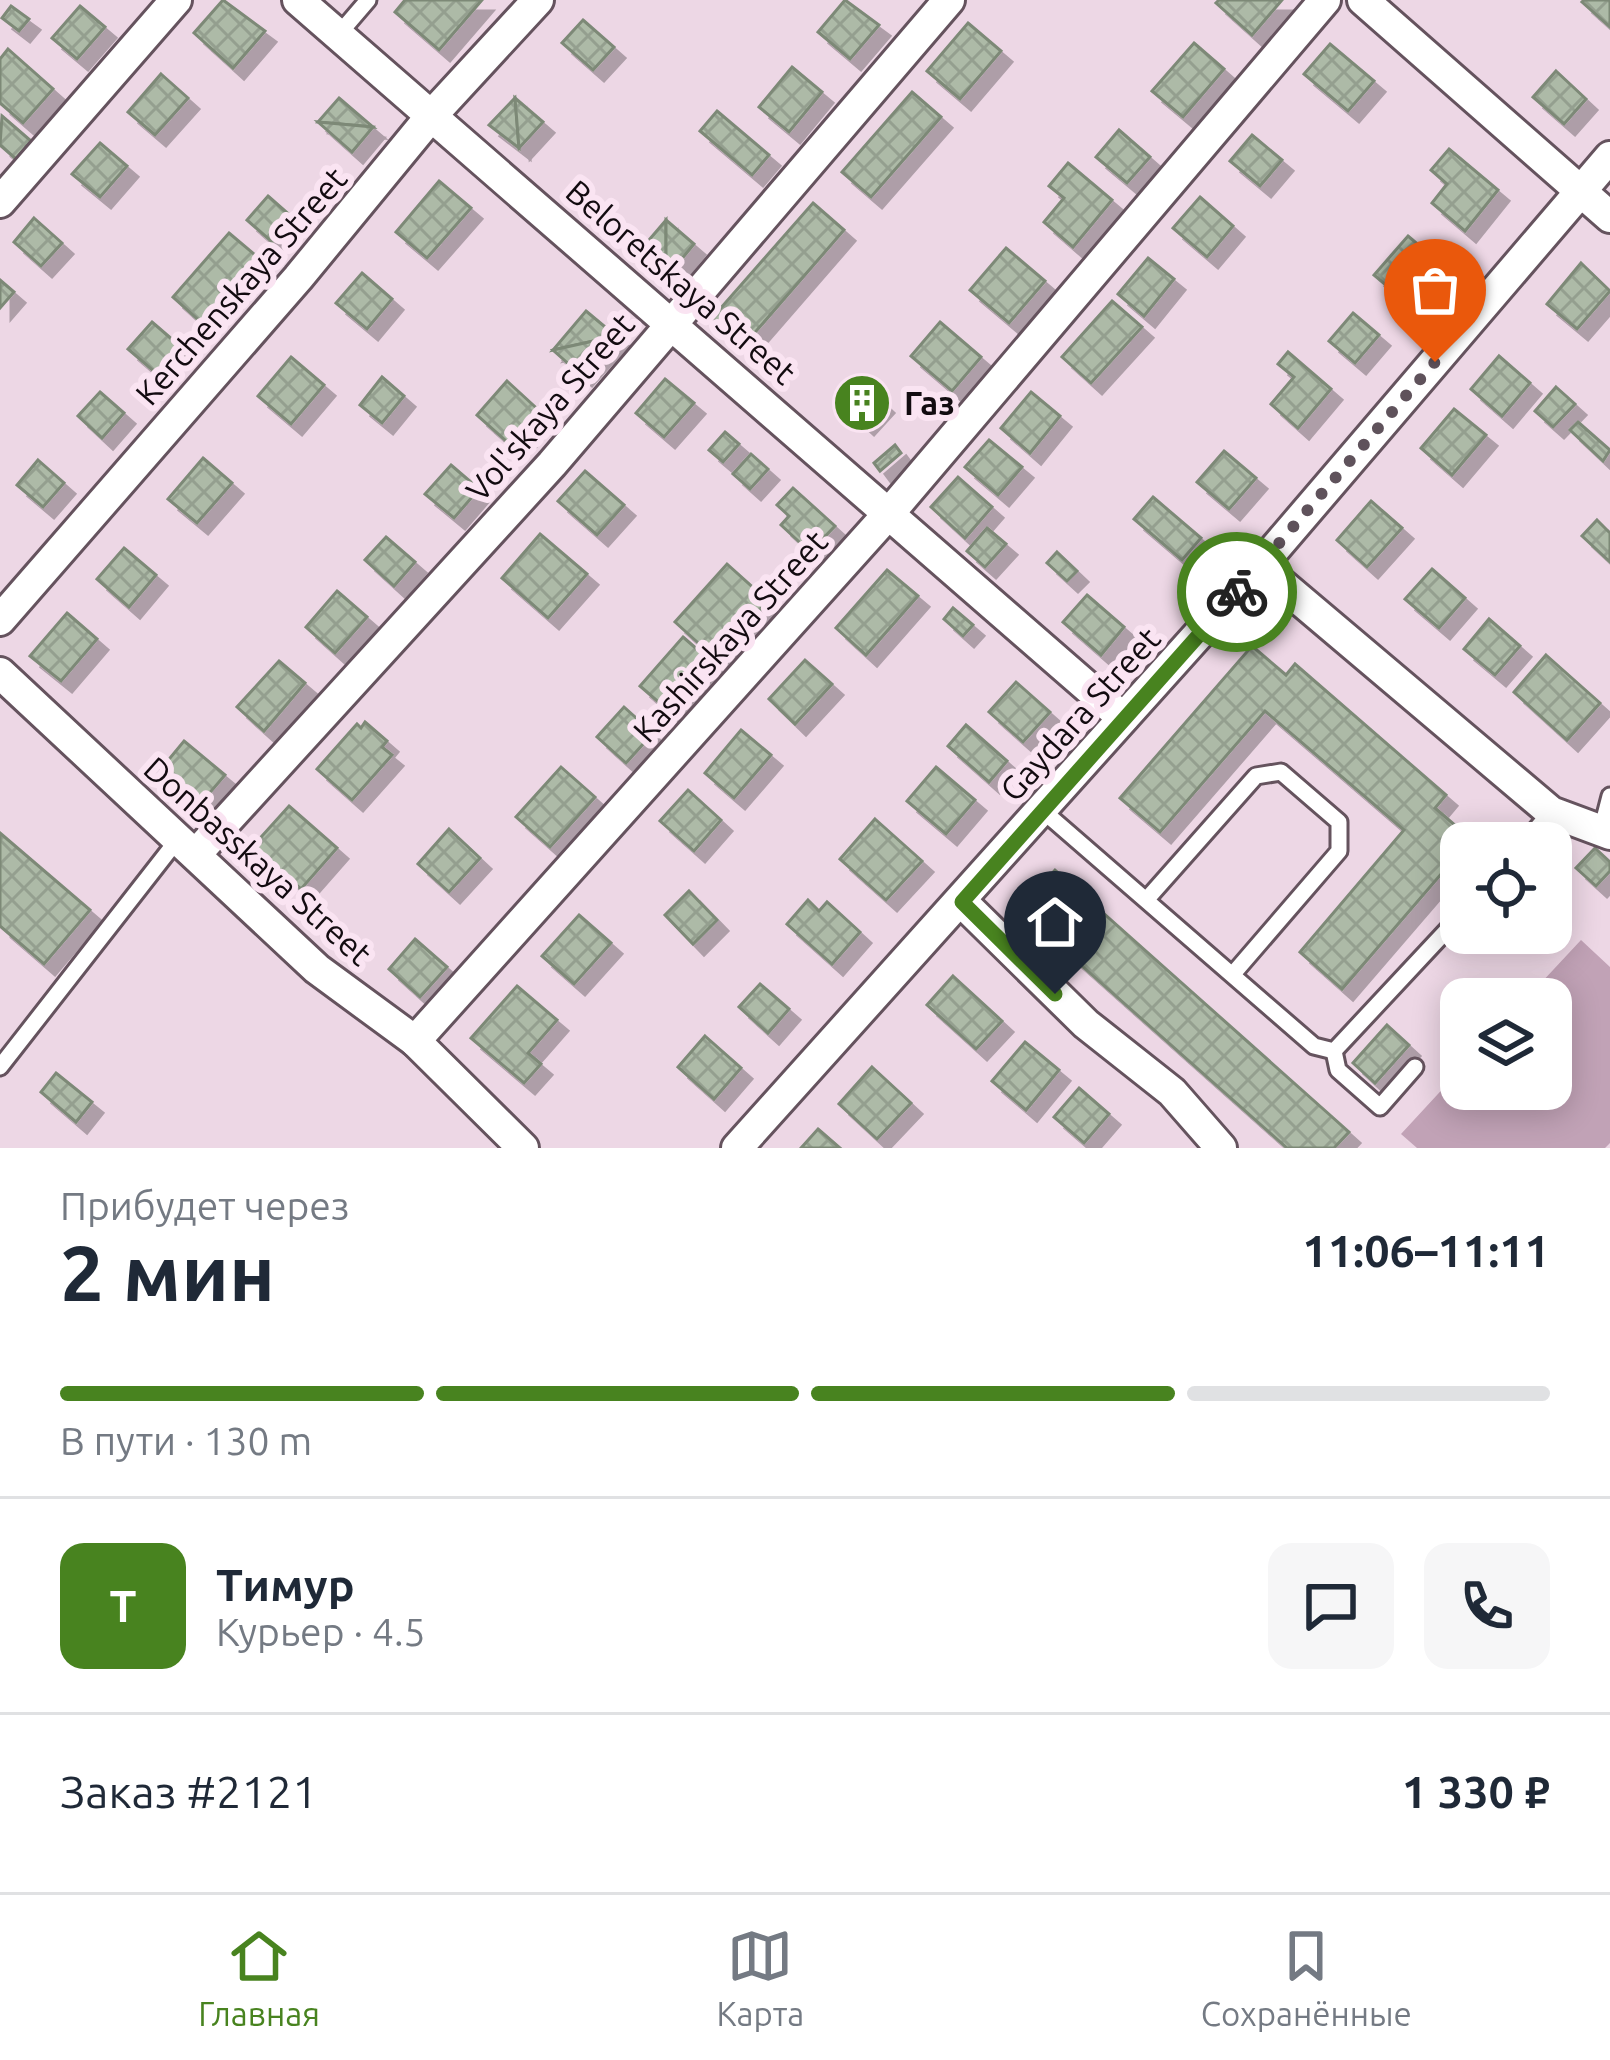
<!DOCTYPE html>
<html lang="ru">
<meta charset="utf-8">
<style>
body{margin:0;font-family:Ubuntu,sans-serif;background:#f6f6f7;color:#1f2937;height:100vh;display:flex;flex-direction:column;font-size:45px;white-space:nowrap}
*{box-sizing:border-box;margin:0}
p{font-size:39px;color:#747a83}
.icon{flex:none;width:66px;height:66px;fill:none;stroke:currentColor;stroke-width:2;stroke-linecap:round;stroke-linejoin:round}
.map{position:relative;height:1148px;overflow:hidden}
.drawer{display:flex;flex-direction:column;background:#fff;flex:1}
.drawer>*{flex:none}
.tools{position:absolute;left:1440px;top:822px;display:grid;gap:24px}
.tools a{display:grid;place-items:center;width:132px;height:132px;border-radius:24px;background:#fff;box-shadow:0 6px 30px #0003;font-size:60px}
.pin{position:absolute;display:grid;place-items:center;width:102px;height:102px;color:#fff;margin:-123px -51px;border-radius:50% 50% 50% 0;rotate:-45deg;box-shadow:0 0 12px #0007}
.pin .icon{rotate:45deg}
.courier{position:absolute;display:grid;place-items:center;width:120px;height:120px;margin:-60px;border:9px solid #48831f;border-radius:50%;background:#fff;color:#222;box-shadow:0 3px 15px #0007}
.headline em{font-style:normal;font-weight:700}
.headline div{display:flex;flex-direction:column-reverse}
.headline{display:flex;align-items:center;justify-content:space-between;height:204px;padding:0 60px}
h1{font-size:78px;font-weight:700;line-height:90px}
.bar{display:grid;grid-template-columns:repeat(4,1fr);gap:18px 12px;align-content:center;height:144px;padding:0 60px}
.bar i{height:15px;border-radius:9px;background:#e0e1e3}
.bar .selected{background:#48831f}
.bar p{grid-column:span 4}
.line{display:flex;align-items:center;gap:30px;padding:0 60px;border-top:3px solid #e0e1e3}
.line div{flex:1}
.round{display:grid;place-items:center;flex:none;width:126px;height:126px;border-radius:24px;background:#f6f6f7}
.tabs{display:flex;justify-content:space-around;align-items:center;height:168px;border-top:3px solid #e0e1e3;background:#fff;font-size:33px;color:#747a83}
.tabs a{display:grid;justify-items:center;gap:6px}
.tabs .selected{color:#48831f}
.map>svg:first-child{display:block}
.green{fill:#c1a2b6}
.building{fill:url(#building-cross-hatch);stroke:#7d8977;stroke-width:3;filter:url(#shadow)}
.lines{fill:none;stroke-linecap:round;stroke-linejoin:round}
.lane-casing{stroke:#65535e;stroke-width:21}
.street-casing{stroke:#65535e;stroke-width:36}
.lane{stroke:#fff;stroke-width:15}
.street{stroke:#fff;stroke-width:30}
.done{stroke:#5f525b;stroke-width:12;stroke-dasharray:0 21.6}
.route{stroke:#48831f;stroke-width:15}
.labels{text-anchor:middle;stroke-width:12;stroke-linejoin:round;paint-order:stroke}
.street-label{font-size:33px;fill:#120b10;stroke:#fae4f2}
.poi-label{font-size:33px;font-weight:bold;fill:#120b10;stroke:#fae4f2;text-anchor:start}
</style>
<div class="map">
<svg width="1610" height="1148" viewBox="0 0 1610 1148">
<defs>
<pattern id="building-cross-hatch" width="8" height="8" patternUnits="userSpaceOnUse" patternTransform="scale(3)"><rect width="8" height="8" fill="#adbaa7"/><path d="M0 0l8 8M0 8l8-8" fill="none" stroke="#949f8f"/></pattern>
<filter id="shadow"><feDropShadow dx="11" dy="11" stdDeviation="0" flood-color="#0004"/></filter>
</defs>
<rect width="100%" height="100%" fill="#edd7e5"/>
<polygon class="green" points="1581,940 1610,967 1610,1143 1605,1148 1417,1148 1401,1134 1461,1069 1461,1089 1551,1089 1551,999 1526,999"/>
<g class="building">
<polygon points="223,0 265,31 233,68 194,33"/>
<polygon points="405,0 482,0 439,50 395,12"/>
<polygon points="845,0 879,25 850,59 818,32"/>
<polygon points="1219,0 1282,0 1252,35 1216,3"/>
<polygon points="1584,0 1610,0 1610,27 1582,2"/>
<polygon points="11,6 29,19 19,31 2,18"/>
<polygon points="80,6 105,27 77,59 52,38"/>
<polygon points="583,20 614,47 593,70 562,43"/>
<polygon points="968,23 1001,51 960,99 927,71"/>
<polygon points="1194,43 1224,69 1183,117 1152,91"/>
<polygon points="1330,44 1374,81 1348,111 1304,74"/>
<polygon points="8,49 53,89 23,123 0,103 0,59"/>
<polygon points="792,67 822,92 789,132 759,107"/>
<polygon points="1556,71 1586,99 1564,124 1533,97"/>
<polygon points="161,74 188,98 155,135 128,112"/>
<polygon points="912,92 941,117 871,197 842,172"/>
<polygon points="339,98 373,127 318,122"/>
<polygon points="515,98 519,148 489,125"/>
<polygon points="515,98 543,122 519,148"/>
<polygon points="717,111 769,155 752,175 700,131"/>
<polygon points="2,116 31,141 16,159 0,145"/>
<polygon points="318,122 373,127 352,152"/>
<polygon points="1119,130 1150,157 1127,183 1096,157"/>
<polygon points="1252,135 1282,160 1260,186 1230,161"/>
<polygon points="100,143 127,166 100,197 72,174"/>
<polygon points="1449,149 1498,190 1465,231 1432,203 1447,184 1431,170"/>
<polygon points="1068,163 1112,200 1073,247 1044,222 1064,198 1049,186"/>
<polygon points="439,181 471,208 427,258 396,232"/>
<polygon points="268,196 293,218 272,242 247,220"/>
<polygon points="1200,197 1233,226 1207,257 1173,228"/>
<polygon points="813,203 844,230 744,345 712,318"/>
<polygon points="34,218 62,243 41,266 14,242"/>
<polygon points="666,220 666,278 637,254"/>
<polygon points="666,220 694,244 666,278"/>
<polygon points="229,233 260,259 203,324 173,297"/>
<polygon points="1408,236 1441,264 1407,303 1374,275"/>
<polygon points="1006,248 1045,281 1009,323 970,290"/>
<polygon points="1148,258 1174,279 1144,316 1118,294"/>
<polygon points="1581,263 1610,291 1577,329 1547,304"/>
<polygon points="362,273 392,299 367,329 336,303"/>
<polygon points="0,280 14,292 0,308"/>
<polygon points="1112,301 1142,327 1091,383 1062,357"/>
<polygon points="586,311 616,336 553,350"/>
<polygon points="1353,313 1379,335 1355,363 1329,341"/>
<polygon points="152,322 181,347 157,374 128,349"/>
<polygon points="940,322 981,357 952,391 911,356"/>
<polygon points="616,336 581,375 553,350"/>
<polygon points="1288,352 1331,389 1298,428 1271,404 1294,377 1278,364"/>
<polygon points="1499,356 1530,383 1502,416 1471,389"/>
<polygon points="291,357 324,385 291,424 258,396"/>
<polygon points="382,377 404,396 382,423 360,405"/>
<polygon points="665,379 694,403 664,437 636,413"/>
<polygon points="507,381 544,415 514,448 477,415"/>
<polygon points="861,381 883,402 863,424 840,403"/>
<polygon points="1556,387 1575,404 1553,427 1535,411"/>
<polygon points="100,392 124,413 102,438 78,416"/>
<polygon points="1031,392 1060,416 1030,453 1001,428"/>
<polygon points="1454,409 1486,435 1452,475 1421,448"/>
<polygon points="1578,422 1610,450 1603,461 1570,430"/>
<polygon points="725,432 739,444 723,462 709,450"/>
<polygon points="989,440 1022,467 998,495 965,467"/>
<polygon points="895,445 901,453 880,471 874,463"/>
<polygon points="1224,451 1256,478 1229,509 1197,482"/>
<polygon points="751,454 768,469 750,489 733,474"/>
<polygon points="203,458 232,483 197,523 168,499"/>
<polygon points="38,460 64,483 43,507 17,485"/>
<polygon points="451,465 479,489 454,518 425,494"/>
<polygon points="585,471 624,505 597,535 558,501"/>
<polygon points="958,477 992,507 965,538 931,507"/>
<polygon points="793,488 835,526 810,552 781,525 789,516 777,505"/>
<polygon points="1153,497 1201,538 1182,560 1134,519"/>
<polygon points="1371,501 1402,528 1367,567 1337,540"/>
<polygon points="1597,520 1610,533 1610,562 1582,536"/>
<polygon points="987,528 1006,544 985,567 967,551"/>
<polygon points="540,534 587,574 548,618 502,578"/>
<polygon points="386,537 415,562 394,586 365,560"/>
<polygon points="124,548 156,575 129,607 97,579"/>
<polygon points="1057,552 1077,571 1067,581 1047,563"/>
<polygon points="727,564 768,601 716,659 675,622"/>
<polygon points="1432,569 1465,598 1439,628 1405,599"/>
<polygon points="887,570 918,596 866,655 836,628"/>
<polygon points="337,591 367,617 335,653 306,627"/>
<polygon points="1087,595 1124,627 1101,655 1063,622"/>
<polygon points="953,608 973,625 963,636 944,619"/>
<polygon points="67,613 97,639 61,681 30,656"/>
<polygon points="1489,619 1520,646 1495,675 1464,649"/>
<polygon points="683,637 714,664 671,713 640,686"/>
<polygon points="1252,646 1286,675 1295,664 1446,795 1435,808 1471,839 1461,843 1461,851 1342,989 1300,952 1404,830 1265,711 1160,832 1120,798"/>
<polygon points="1546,655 1600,703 1567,740 1514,692"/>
<polygon points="805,660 832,684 795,724 769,699"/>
<polygon points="279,661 305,683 264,731 237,707"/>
<polygon points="1016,682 1050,712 1023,742 989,712"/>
<polygon points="624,707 653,733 626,763 597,737"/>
<polygon points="365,722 387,741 382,747 392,755 352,800 317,769 357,724 361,728"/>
<polygon points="966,725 1007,761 989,782 948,746"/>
<polygon points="741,730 771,755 734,798 705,773"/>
<polygon points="184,741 225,775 201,803 161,769"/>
<polygon points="561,767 595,797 550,847 516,817"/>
<polygon points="936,767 975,800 946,834 907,801"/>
<polygon points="688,790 721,820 694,851 660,821"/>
<polygon points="289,806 337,848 301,889 252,847"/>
<polygon points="875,819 922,861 886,900 840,859"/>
<polygon points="449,829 480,858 449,892 418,864"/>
<polygon points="0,833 90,910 44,964 0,926"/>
<polygon points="1595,848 1610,862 1610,871 1596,886 1576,868"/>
<polygon points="1055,870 1349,1132 1334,1148 1287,1148 1019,910"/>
<polygon points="689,891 717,920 693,944 665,915"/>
<polygon points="808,900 819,911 827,902 860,932 832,964 787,924"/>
<polygon points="579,915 611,943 574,984 542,956"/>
<polygon points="415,939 447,967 420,997 389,969"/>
<polygon points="953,976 1002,1021 976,1049 927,1005"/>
<polygon points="760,984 789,1009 768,1033 739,1007"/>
<polygon points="517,986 557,1020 528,1053 541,1064 524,1083 471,1038"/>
<polygon points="1387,1025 1409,1045 1375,1083 1353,1063"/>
<polygon points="705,1036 741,1068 714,1099 678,1067"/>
<polygon points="1025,1042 1059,1070 1026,1110 992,1081"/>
<polygon points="872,1067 911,1103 877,1139 839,1104"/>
<polygon points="56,1073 92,1102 76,1122 41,1092"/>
<polygon points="1079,1088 1109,1114 1084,1143 1054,1117"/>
<polygon points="818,1129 840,1148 801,1148"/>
</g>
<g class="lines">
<defs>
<g id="lane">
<polyline points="338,35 368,0"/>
<polyline points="1042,810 1314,1046 1334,1051 1461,915"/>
<polyline points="1602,827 1610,796"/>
<polyline points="1524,843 1551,812"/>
<polyline points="1147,899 1256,776 1281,772 1339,822 1339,851 1233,974"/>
<polyline points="1334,1051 1338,1070 1380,1107 1415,1067"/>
<polyline points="0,1067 178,839"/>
</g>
<g id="street">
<polyline points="298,0 1123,718"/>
<polyline points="1363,0 1610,217"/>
<polyline points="0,202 176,0"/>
<polyline points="1260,566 1551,812 1610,834"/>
<polyline points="0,620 298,278 432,115 538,0"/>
<polyline points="0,673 317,969 415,1041 523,1148"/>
<polyline points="196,854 552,464 949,0"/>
<polyline points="962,902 1086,1024 1172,1092 1221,1148"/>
<polyline points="415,1041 891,511 1325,0"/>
<polyline points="737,1148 1260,566 1610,157"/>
</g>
</defs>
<use href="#lane" class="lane-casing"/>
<use href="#street" class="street-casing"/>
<use href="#lane" class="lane"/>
<use href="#street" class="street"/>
</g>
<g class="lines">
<polyline class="done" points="1237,592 1435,362"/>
<polyline class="route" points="1055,994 962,902 1237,592"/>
</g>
<defs>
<symbol id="building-disc" viewBox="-11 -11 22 22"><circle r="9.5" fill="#48831f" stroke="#fae4f2"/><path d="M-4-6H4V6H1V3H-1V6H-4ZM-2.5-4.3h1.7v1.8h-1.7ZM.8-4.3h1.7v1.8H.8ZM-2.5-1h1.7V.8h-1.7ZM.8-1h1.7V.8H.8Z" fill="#fff"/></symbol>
</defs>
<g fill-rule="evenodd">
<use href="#building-disc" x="829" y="370" width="66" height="66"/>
</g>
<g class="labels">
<g class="street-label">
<text transform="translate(681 282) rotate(41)" y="12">Beloretskaya Street</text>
<text transform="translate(241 286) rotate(-49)" y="12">Kerchenskaya Street</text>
<text transform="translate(550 407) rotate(-49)" y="12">Vol'skaya Street</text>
<text transform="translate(730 636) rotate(-48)" y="12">Kashirskaya Street</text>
<text transform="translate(1080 714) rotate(-48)" y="12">Gaydara Street</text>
<text transform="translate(258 861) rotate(42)" y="12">Donbasskaya Street</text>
</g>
<g class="poi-label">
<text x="904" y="415">Газ</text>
</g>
</g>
</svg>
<div class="tools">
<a><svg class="icon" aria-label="locate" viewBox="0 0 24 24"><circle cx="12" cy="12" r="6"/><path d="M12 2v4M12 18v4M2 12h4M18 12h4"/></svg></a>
<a><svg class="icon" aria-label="layers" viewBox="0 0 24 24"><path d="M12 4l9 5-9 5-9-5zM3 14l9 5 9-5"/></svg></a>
</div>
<div class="pin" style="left:1435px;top:362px;background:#ea580c"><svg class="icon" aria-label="bag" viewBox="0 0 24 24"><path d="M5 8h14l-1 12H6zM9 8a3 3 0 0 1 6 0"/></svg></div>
<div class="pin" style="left:1055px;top:994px;background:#1f2937"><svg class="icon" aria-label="home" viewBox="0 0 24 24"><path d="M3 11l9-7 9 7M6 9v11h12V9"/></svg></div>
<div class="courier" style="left:1237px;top:592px"><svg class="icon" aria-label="bike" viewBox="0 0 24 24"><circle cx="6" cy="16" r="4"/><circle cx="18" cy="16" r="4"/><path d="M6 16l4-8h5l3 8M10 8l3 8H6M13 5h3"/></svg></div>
</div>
<section class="drawer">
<div class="headline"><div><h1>2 мин</h1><p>Прибудет через</p></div><em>11:06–11:11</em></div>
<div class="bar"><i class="selected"></i><i class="selected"></i><i class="selected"></i><i></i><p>В пути · 130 m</p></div>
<div class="line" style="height:216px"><b class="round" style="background:#48831f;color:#fff">Т</b><div><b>Тимур</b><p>Курьер · 4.5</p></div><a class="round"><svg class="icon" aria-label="chat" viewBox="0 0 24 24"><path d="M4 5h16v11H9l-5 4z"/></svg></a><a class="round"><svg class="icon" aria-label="phone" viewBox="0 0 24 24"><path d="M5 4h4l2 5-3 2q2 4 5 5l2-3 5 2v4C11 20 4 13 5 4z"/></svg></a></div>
<div class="line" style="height:156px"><div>Заказ #2121</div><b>1 330 ₽</b></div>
</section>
<nav class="tabs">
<a class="selected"><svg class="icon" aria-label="home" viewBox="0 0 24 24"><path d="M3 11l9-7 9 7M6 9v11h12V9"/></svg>Главная</a>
<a><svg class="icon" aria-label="map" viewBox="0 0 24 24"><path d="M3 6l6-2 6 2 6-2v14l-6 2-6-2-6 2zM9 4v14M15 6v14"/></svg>Карта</a>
<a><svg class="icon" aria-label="saved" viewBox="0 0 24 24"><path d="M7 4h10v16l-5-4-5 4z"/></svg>Сохранённые</a>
</nav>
